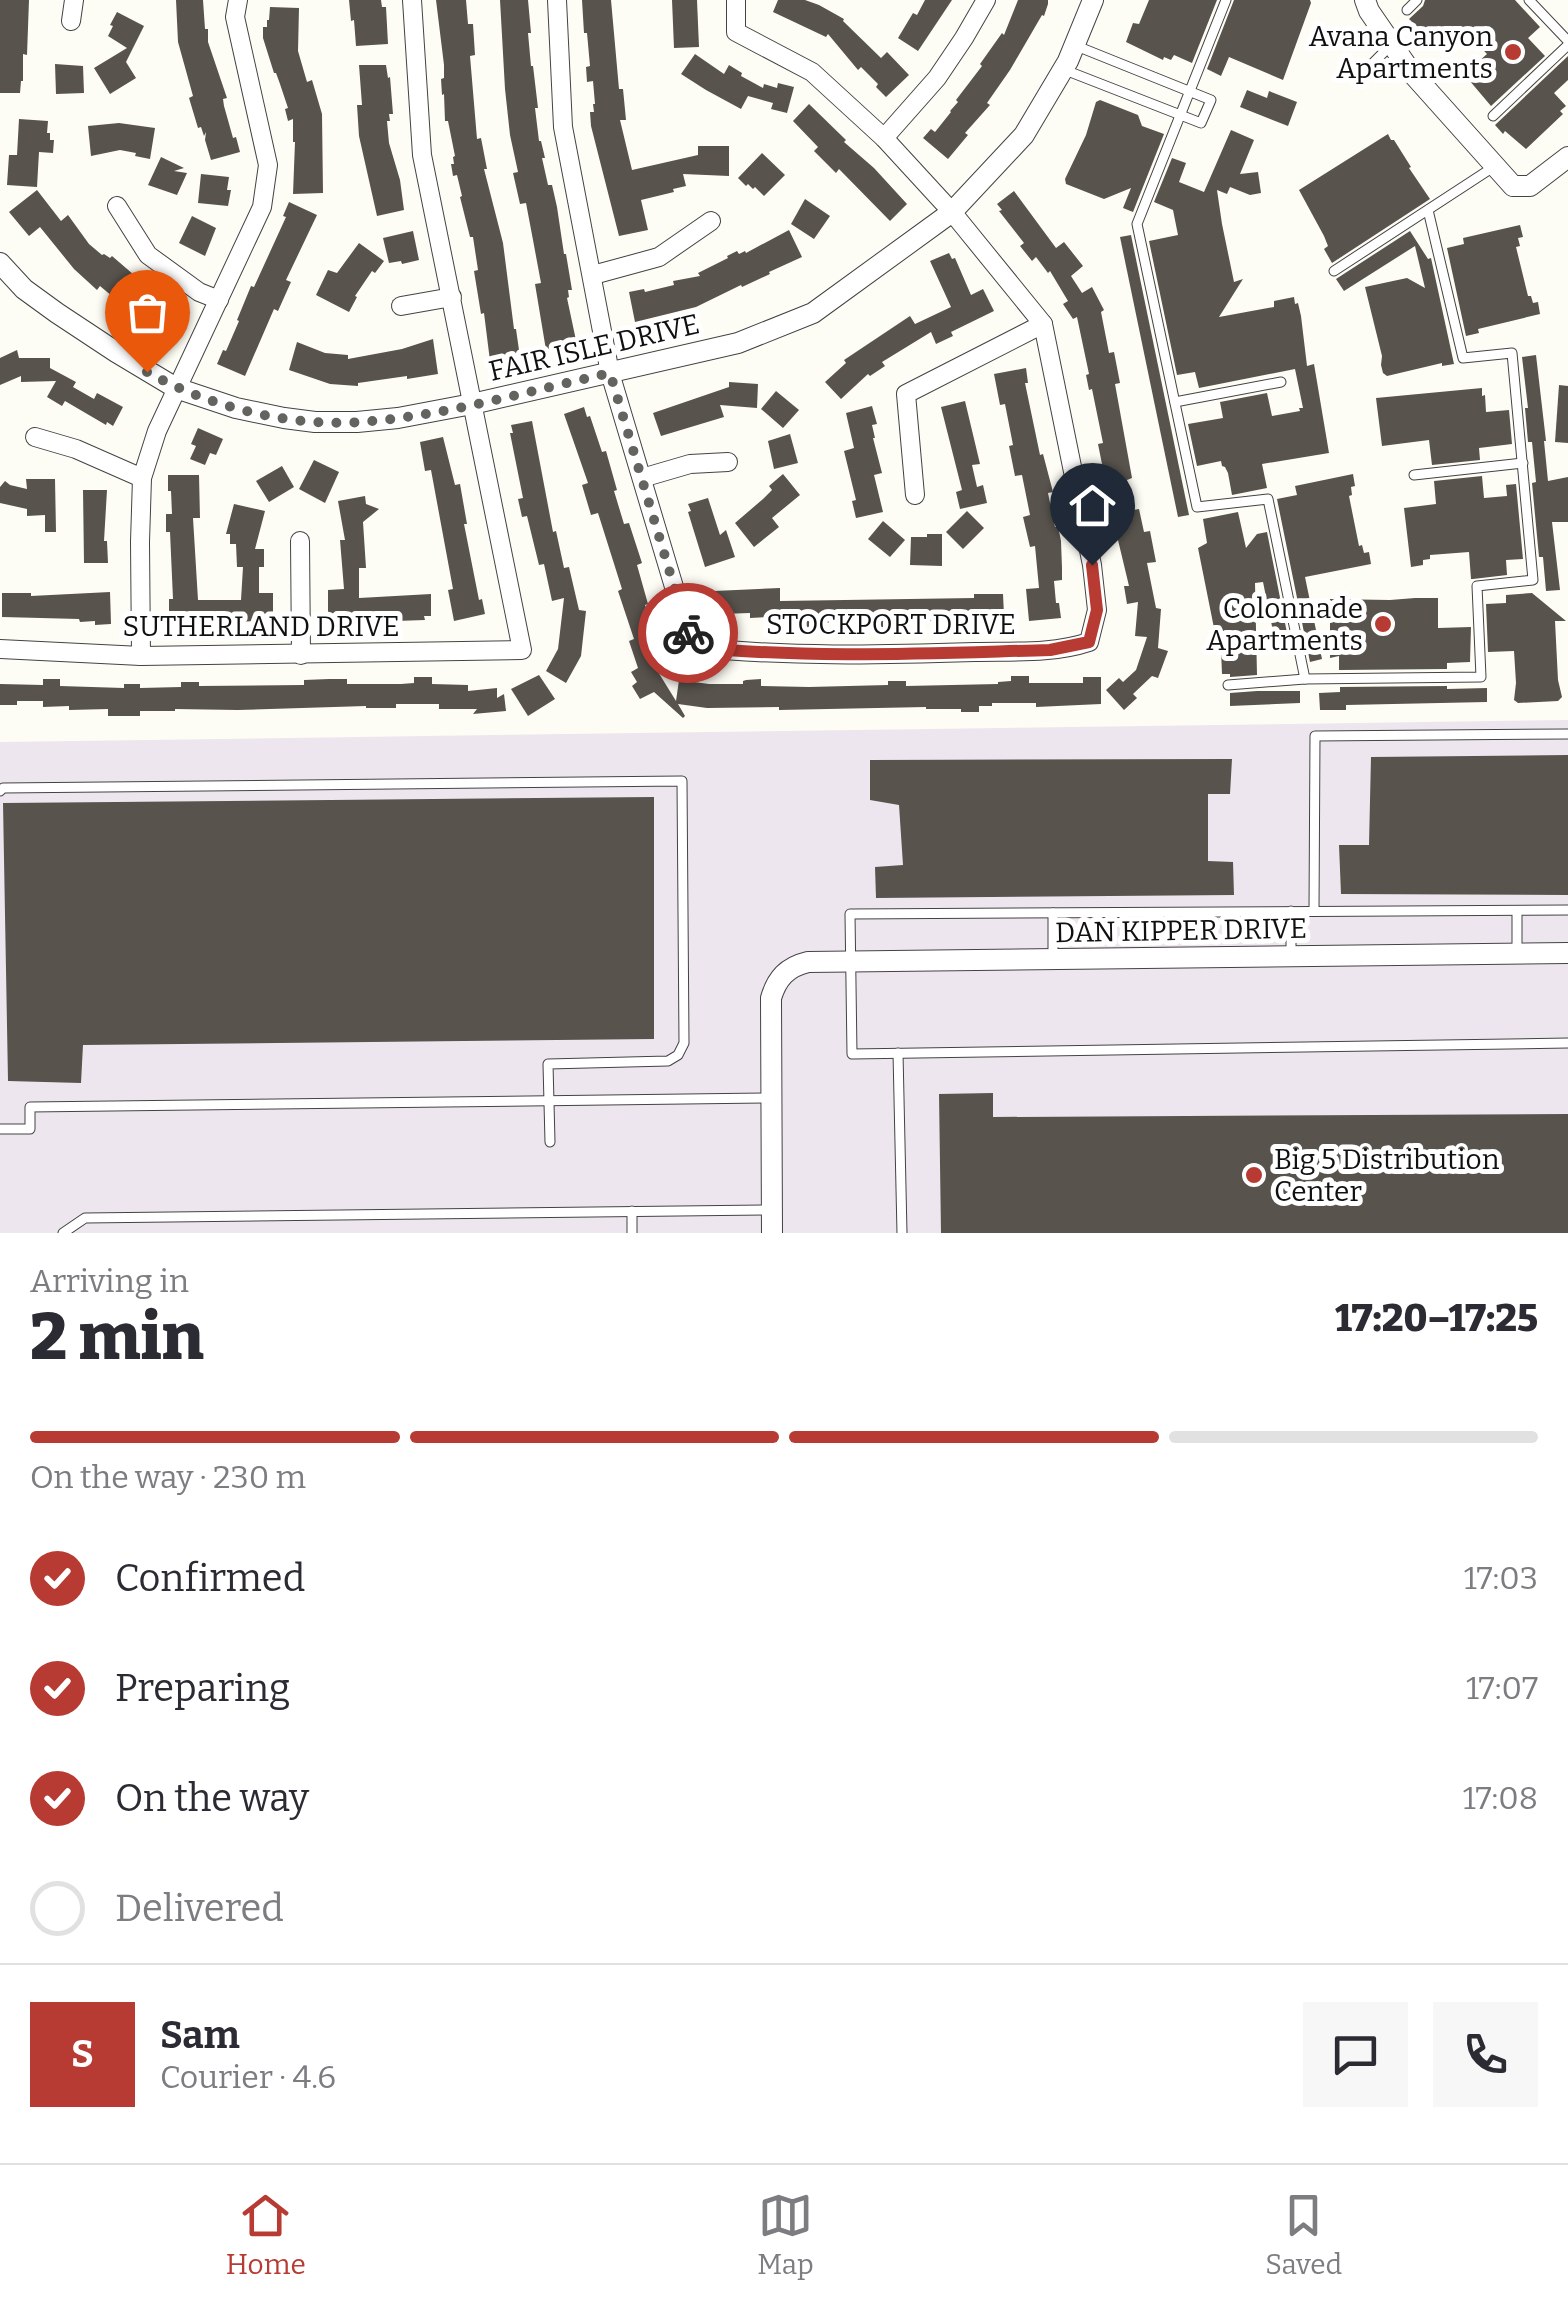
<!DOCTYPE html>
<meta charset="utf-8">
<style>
body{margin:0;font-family:Bitter,serif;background:#f7f7f7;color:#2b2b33;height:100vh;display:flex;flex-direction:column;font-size:38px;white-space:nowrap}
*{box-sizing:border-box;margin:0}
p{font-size:32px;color:#7c7c81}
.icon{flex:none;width:55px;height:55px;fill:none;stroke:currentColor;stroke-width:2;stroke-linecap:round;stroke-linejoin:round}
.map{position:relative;height:1233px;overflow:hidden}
.details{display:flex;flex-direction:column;background:#fff;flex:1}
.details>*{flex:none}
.pin{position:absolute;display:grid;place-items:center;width:85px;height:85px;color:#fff;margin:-102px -42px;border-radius:50% 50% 50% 0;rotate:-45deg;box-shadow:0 0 10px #0007}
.pin .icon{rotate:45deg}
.courier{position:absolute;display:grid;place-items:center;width:100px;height:100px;margin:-50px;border:8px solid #b73b32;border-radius:50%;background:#fff;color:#222;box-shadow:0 2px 12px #0007}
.overview em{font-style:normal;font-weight:800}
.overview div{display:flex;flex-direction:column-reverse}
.overview{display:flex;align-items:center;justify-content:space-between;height:170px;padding:0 30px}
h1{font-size:65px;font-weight:800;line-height:75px}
.bar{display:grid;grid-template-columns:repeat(4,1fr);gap:15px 10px;align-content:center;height:120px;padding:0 30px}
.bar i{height:12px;border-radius:8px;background:#e1e1e2}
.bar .selected{background:#b73b32}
.bar p{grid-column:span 4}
.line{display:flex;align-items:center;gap:25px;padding:0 30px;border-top:2px solid #e1e1e2}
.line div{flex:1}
.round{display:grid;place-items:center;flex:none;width:105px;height:105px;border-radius:0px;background:#f7f7f7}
ol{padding:0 30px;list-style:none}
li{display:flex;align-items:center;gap:30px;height:110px}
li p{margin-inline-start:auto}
li .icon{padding:10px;border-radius:50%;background:#b73b32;color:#fff;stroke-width:4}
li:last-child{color:#7c7c81}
li i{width:55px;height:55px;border:5px solid #e1e1e2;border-radius:50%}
.dock{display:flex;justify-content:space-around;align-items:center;height:140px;border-top:2px solid #e1e1e2;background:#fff;font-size:28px;color:#7c7c81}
.dock a{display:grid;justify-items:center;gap:5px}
.dock .selected{color:#b73b32}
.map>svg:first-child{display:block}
.industrial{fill:#eee6ee}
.building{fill:#58534d}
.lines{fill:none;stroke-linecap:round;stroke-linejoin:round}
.service-casing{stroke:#434343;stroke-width:11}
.minor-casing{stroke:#434343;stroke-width:20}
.tertiary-casing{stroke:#434343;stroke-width:22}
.service{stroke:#fff;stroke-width:9}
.minor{stroke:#fff;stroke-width:18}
.tertiary{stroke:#fff;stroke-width:20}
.done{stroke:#636360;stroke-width:10;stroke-dasharray:0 18}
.route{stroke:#b73b32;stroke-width:12}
.poi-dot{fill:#b73b32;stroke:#fff;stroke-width:4}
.labels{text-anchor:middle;stroke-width:10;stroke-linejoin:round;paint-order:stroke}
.poi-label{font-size:28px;fill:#101010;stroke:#fff;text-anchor:end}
.street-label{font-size:28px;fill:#101010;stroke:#fff}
</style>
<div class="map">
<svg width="1568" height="1233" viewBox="0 0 1568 1233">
<rect width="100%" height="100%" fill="#fefdf5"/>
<polygon class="industrial" points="1568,720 1568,1233 0,1233 0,742"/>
<g class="building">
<polygon points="0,0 29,0 27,55 23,54 23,81 21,81 20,93 0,93"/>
<polygon points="176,0 203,0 205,29 208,29 208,42 227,98 223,99 224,106 233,138 236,137 240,152 211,160 205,140 206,132 204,136 201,127 198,128 189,98 193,96 178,42"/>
<polygon points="349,0 381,0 382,7 386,7 388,44 356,46 354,20 351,21"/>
<polygon points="436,0 466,0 468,24 473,24 475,55 470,56 477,139 481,138 487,169 484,169 503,243 514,329 516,329 520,357 490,361 484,313 481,314 474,271 478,270 473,237 470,237 460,197 462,196 457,175 453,176 451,164 454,164 453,157 455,156 448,121 445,121 444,94 442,95 441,79 444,78 444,65"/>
<polygon points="500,0 528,0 531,33 528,33 531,66 533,66 538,108 535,108 539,141 541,141 545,158 542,158 548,185 552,185 557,207 564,254 566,254 572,290 568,290 569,297 567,298 577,345 546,350 535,284 541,283 533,240 526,203 520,204 513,173 518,172 510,135 505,89"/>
<polygon points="582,0 611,0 619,89 623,89 626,120 620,120 632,170 698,155 698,146 729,146 729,176 683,174 686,186 673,189 674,192 641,200 648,230 619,236 591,126 590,112 594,112 593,104 595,104 593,81 587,82 586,67 590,66 587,33 584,33"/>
<polygon points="672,0 697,0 699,47 674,48"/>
<polygon points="778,0 805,0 819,5 844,19 843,21 881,58 887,52 909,75 886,97 876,87 878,84 861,67 858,70 828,34 826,37 773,12"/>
<polygon points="925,0 952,0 918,51 898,38 913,13 917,15"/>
<polygon points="1018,0 1048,0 1048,4 1044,16 1042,15 1010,70 987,103 990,105 965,133 968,135 948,159 923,138 931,129 935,132 951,112 950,111 958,102 956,100 982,66 980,64 1002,33 1004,35"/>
<polygon points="1149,0 1217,0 1192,63 1174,55 1171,60 1164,57 1163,60 1126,42 1133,23 1139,24"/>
<polygon points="1234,0 1310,0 1311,3 1283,80 1229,57 1221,76 1207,69"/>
<polygon points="1425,0 1515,0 1540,27 1528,38 1545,56 1491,106 1469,80 1473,75 1469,70 1487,54 1460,26 1444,42 1440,38 1434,43 1409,19 1423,6"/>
<polygon points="270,7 299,8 298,51 307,82 312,80 322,114 323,193 293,194 295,142 293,142 293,119 288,121 285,109 288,108 280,84 276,73 274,73 263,38 263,27 267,27 267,20 269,20"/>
<polygon points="117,12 144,26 126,62 136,78 110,94 94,68 127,48 108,36 113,26 110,25"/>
<polygon points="695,54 724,74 729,65 742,73 741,76 763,88 764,84 777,88 778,83 794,87 787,113 771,109 773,103 748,96 741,109 706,90 681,74"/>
<polygon points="1568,56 1568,80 1554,93 1566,106 1560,111 1563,114 1526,149 1505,131 1503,134 1495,125"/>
<polygon points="55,64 83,66 84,93 56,94"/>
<polygon points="359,65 386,65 388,78 390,77 393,114 389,114 390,121 387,121 389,143 400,180 404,210 377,216 359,136 357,105 362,105"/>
<polygon points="1247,90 1267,98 1269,91 1297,102 1288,126 1240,107"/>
<polygon points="1100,100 1138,115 1142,126 1164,134 1133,212 1123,208 1131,188 1104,199 1066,184 1065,179 1086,135 1096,102"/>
<polygon points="809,104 846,140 844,142 874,168 907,204 890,221 839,169 836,173 814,151 818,147 793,121"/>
<polygon points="19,119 48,121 47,133 50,133 50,140 54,140 53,153 39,152 37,187 7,185 9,155 17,155"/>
<polygon points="119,123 155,128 150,159 135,156 136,153 120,150 91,156 88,126"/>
<polygon points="1231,130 1254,140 1240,174 1258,172 1261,193 1250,195 1230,187 1227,194 1217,190 1222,224 1234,282 1243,279 1219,317 1274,307 1274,301 1294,297 1295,304 1298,303 1301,316 1307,366 1314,364 1329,453 1262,464 1267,488 1232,495 1228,473 1225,467 1222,466 1221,461 1197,466 1188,424 1223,418 1220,402 1267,393 1272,416 1300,411 1299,408 1303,408 1295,369 1199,388 1195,372 1177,375 1149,241 1178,235 1173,210 1154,202 1172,158 1186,163 1179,182 1204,192"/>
<polygon points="1388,134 1391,140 1394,140 1411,167 1409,168 1430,199 1332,263 1324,249 1328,246 1324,236 1299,190"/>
<polygon points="762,153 785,175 764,196 755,187 753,189 748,184 746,186 738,178"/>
<polygon points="161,157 184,168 174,171 187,173 177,195 148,185"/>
<polygon points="201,174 229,177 227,190 231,190 228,206 198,203"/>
<polygon points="37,190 61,221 68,215 89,244 102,255 104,254 110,258 112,256 148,287 145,290 164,305 166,302 177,311 158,335 100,286 97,290 74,269 40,227 29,236 9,212"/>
<polygon points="1014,191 1056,248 1064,242 1083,266 1071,276 1082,293 1092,287 1104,310 1101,312 1109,353 1114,352 1120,383 1115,384 1132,478 1127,480 1133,510 1139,509 1144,532 1150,531 1156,562 1147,563 1156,608 1161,609 1158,648 1168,651 1158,678 1152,676 1133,694 1137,698 1124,710 1106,690 1119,678 1123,682 1136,670 1147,637 1135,636 1138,602 1127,604 1124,586 1129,586 1112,515 1117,514 1111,483 1106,484 1098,444 1103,443 1092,389 1089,390 1086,375 1089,374 1077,317 1073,319 1063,304 1068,301 1050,271 1048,273 1036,257 1032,261 1020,246 1024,243 999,211 1002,210 997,204"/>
<polygon points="805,199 830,216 814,239 791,224"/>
<polygon points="289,202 317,215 286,280 291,282 278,311 274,309 245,376 217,364 223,350 226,351 239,321 237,320 251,286 254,287 286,217 283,216"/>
<polygon points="192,216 216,228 205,256 179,243"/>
<polygon points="1520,225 1523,237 1518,238 1520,246 1516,247 1528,296 1531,296 1533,303 1538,302 1540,314 1478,329 1479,333 1466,336 1447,248 1464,244 1463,238"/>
<polygon points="789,230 802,257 769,272 770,274 742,287 741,285 696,307 635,322 629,292 644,289 645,292 674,285 673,281 700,276 698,273 728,258 727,256 737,251 739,254 745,251 746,253"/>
<polygon points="413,231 419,260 402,264 401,261 389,263 383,238"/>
<polygon points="1410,231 1428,259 1431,258 1454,364 1442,366 1442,363 1387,376 1383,373 1381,365 1382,356 1365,287 1407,278 1425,288 1415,246 1344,291 1336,279"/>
<polygon points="1131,235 1189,515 1178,517 1120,237"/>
<polygon points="359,243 384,261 375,273 372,271 355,296 357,297 349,312 316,295 328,270 337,273"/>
<polygon points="949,253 952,259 955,258 971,295 983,289 994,311 951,332 953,336 936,344 931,332 882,362 885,366 870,376 868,374 841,399 825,382 846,363 844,360 910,316 915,324 951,307 930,261"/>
<polygon points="433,339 438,374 407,379 407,376 358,383 358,386 330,384 289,370 297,342 325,353 348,355 348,359 402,349"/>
<polygon points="17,350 19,358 50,358 50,368 76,382 73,387 94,399 97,393 123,407 113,426 107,422 106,425 65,401 62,406 47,397 56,381 21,382 21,376 0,385 0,358"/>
<polygon points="1536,355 1546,441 1544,441 1548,481 1568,477 1568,522 1552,522 1560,590 1546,591 1543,557 1539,557 1532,483 1536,482 1532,442 1528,442 1525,408 1528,408 1522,357"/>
<polygon points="1026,368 1028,383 1025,383 1040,455 1043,454 1053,492 1048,493 1055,527 1058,526 1061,541 1062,568 1062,580 1054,581 1056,603 1059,603 1061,618 1029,621 1026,589 1039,588 1035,546 1030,547 1023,517 1030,515 1022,475 1015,476 1009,446 1013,445 1005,404 1000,405 994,374"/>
<polygon points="729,382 758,384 757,408 720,405 724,417 661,436 653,413 729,387"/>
<polygon points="1559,385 1568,386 1568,443 1555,442"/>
<polygon points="1482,388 1482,396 1485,395 1486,412 1509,410 1512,444 1479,448 1480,460 1432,465 1429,440 1382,446 1376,398"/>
<polygon points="776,391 799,410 783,428 761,409"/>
<polygon points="965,401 980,464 972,465 977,487 983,485 987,503 960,509 956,492 962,490 941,407"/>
<polygon points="872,406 877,424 872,425 875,438 873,438 882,473 874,475 883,512 856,518 852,501 856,500 844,451 854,448 846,413"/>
<polygon points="584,407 587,417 590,416 602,452 606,451 617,490 614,491 624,524 629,523 642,563 637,565 648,604 645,605 661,650 647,654 676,701 679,680 709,684 743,684 743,681 746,680 761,679 761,686 809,687 888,685 888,681 906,681 906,686 998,684 998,682 1011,681 1011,676 1029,676 1029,683 1083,683 1083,677 1101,677 1101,704 1036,707 1036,703 992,703 992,706 979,706 979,712 961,712 961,709 926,709 926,707 779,710 779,707 707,708 678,704 685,716 683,718 654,692 640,699 632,686 637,682 631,672 638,668 629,641 634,639 618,591 622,589 598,513 591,515 582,485 588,483 564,414"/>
<polygon points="532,421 553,532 556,531 564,568 569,567 579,610 586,611 581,656 566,683 546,671 558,649 564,598 552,601 544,564 539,565 527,516 522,517 518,499 523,498 510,433 513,433 511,425"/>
<polygon points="198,428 223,439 216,455 210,453 205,465 190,459 196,446 191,444"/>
<polygon points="790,434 798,463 774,469 768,441"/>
<polygon points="443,437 455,485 460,484 467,524 464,524 479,600 482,599 485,614 454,621 448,590 453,589 431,470 425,471 420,442"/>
<polygon points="314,460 339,472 325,503 299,489"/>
<polygon points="282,466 294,487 269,502 256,481"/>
<polygon points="783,474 800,495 772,518 779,527 754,547 735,523 763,499 772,490 769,486"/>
<polygon points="1353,474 1355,486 1351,487 1352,495 1349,496 1359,546 1362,545 1364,553 1369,552 1371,564 1305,577 1322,659 1310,662 1277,499 1297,495 1295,486"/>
<polygon points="168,475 199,475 200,518 193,518 198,600 241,600 243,567 237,567 236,544 230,544 230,534 226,534 234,504 265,511 255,549 264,549 264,567 259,567 259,593 273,593 273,624 258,624 258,621 236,622 236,626 218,627 218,623 176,624 176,620 169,620 169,599 173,599 170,532 166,532 166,514 172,514 171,491 168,491"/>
<polygon points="1482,476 1484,498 1507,496 1506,485 1516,484 1523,559 1506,560 1507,575 1473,579 1471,579 1469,552 1430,555 1430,559 1423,560 1423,565 1411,567 1404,508 1436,504 1434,481"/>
<polygon points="26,479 55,479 56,532 45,532 45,515 27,516 27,509 0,503 0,487 5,481 10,485 27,489"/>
<polygon points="83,490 107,490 104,541 107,541 108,563 84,563"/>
<polygon points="365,496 366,504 379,509 363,522 366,568 359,568 359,598 431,594 431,616 424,616 425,620 396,621 396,624 378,625 377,619 328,621 328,590 344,589 340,540 345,540 338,501"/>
<polygon points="708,498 720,535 726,530 735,557 705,567 688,512 691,511 688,504"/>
<polygon points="967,511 984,528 963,549 946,532"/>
<polygon points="1238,512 1246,548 1257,534 1267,532 1289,643 1276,646 1263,582 1255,583 1257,675 1230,677 1230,674 1222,674 1221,650 1219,651 1217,643 1198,548 1207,543 1203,519"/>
<polygon points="883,521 905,540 890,557 868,539"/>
<polygon points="927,534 942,534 942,566 910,565 911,537 927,537"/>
<polygon points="780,588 780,601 974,598 974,594 1003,594 1004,615 996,615 996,618 955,620 956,625 937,625 937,621 883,622 883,628 865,628 865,622 809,623 809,628 791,628 791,619 766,621 766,617 750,618 750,613 722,614 722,611 714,612 714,591"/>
<polygon points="110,592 111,624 95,625 95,621 80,622 79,619 2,617 2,593 31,593 31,596"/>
<polygon points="1532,593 1566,621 1555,621 1558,680 1562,697 1558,701 1518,703 1514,700 1516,683 1514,651 1488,652 1486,604 1506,603 1506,595"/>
<polygon points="1415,598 1438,598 1438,628 1471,627 1470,662 1447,663 1447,669 1339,670 1339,656 1330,658 1330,599 1390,600"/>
<polygon points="539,675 555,699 528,716 511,689"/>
<polygon points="414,677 432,677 432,684 468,685 468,691 497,688 497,698 504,694 506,711 473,714 477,709 439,709 439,704 396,704 396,708 366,708 366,706 238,710 175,709 175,711 140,711 140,716 108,716 108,709 69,710 69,706 43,707 43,701 17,701 17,705 0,705 0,684 43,685 43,679 60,679 60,686 124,688 124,684 140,684 140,688 181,687 181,682 199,682 199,686 304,685 304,680 329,679 347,679 347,684 401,684 414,683"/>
<polygon points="1447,686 1447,689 1487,688 1487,702 1346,705 1346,710 1320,710 1319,693 1340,692 1340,687"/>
<polygon points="1257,691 1300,691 1300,703 1230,706 1230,693"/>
<polygon points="1568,755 1568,895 1341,894 1339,845 1369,845 1371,757"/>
<polygon points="1232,759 1230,794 1208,794 1208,861 1233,862 1234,895 876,898 875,867 903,865 899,805 870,800 870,760"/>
<polygon points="654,797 654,1039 83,1045 81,1083 8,1081 3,803"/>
<polygon points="993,1093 993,1117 1568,1114 1568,1233 941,1233 939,1094"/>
</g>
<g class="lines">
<defs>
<g id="service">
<polyline points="1226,0 1137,224 1197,507 1268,499 1305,679"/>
<polyline points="1529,0 1568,41"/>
<polyline points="1407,10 1417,0"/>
<polyline points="1065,70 1201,123 1211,100 1074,45"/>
<polyline points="1363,73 1390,46"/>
<polyline points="1493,116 1568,45"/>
<polyline points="1334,271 1495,166"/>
<polyline points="1175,402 1281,382"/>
<polyline points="1414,475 1523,463"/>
<polyline points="1228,685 1305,679 1481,677 1477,586 1533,580 1512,353 1463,358 1428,210"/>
<polyline points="0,791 3,788 682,781 684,1043 678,1055 668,1061 548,1064 550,1142"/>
<polyline points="1568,910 850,914 852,1054 1568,1043"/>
<polyline points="1314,911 1315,736 1568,734"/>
<polyline points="1517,911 1517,953"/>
<polyline points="1053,913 1053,959"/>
<polyline points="1291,956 1291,911"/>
<polyline points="898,1053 902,1233"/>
<polyline points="0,1129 30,1129 30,1107 770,1098"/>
<polyline points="632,1211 632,1233"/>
<polyline points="63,1233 85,1218 770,1210"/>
</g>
<g id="minor">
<path d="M557,0L563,127L610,373L692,647C787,657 880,655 975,652C1012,651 1053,654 1089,642L1097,610L1092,565L1043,324L952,212L884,138L812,72L736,32V0"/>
<polyline points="71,21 74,0"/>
<polyline points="884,138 937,78 964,38 986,0"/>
<polyline points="117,206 148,255 199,292 219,300"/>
<polyline points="593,275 659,257 711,221"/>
<polyline points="401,306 452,297"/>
<polyline points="35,437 76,449 142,478"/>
<polyline points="642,478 690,464 728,462"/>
<polyline points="915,495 906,394 1043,324"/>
<polyline points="300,541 301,655"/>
<polyline points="0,649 141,656 522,650 422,155 412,0"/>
<polyline points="141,656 140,542 142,478 157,431 262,207 268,165 235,17 238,0"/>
</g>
<g id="tertiary">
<polyline points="1365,0 1369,11 1411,72 1513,186 1530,186 1568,157"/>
<polyline points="0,263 24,289 57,313 116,352 176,388 236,408 284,418 315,422 357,422 398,418 472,404 738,343 813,313 952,212 1024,135 1068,61 1093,0"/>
<path d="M772,1233L771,998C777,978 787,967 808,962L1568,953"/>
</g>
</defs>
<use href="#service" class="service-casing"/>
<use href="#minor" class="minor-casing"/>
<use href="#tertiary" class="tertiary-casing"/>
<use href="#service" class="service"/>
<use href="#minor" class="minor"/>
<use href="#tertiary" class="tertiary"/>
</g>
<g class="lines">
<path class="done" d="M147,372C210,407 288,427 361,422C445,416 529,391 610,373L688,633"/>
<path class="route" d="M688,633L692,647C812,659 931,653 1050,650L1089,642L1097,610L1092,565"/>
</g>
<g class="poi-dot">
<circle cx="1513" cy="52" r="10"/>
<circle cx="1383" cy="624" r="10"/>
<circle cx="1254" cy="1175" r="10"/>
</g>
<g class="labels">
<g class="poi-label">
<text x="1493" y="46">Avana Canyon<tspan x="1493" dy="32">Apartments</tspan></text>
<text x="1363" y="618">Colonnade<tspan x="1363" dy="32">Apartments</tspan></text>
<text x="1274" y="1169" text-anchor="start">Big 5 Distribution<tspan x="1274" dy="32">Center</tspan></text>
</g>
<g class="street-label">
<text transform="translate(594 347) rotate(-13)" y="10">FAIR ISLE DRIVE</text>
<text x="891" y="634">STOCKPORT DRIVE</text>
<text x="261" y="636">SUTHERLAND DRIVE</text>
<text transform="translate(1181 930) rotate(-1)" y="10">DAN KIPPER DRIVE</text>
</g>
</g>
</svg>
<div class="pin" style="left:147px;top:372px;background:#ea580c"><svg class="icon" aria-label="bag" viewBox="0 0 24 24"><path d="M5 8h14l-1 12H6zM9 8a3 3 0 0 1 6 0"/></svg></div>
<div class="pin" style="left:1092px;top:565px;background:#1f2937"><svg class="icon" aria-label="home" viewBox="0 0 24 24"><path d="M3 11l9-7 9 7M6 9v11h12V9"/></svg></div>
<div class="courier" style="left:688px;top:633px"><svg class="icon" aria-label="bike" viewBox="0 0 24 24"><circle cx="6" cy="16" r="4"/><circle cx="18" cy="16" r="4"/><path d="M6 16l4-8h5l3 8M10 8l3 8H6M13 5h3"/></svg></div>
</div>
<section class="details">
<div class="overview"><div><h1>2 min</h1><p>Arriving in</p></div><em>17:20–17:25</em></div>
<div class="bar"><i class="selected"></i><i class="selected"></i><i class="selected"></i><i></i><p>On the way · 230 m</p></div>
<ol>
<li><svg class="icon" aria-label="check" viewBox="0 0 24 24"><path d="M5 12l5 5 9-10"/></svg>Confirmed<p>17:03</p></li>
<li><svg class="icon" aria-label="check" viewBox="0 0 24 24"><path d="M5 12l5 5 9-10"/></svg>Preparing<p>17:07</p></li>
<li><svg class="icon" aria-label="check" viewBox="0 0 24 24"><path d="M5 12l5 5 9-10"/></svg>On the way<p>17:08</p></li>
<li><i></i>Delivered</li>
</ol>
<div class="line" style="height:180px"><b class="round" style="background:#b73b32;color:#fff">S</b><div><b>Sam</b><p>Courier · 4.6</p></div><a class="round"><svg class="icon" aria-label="chat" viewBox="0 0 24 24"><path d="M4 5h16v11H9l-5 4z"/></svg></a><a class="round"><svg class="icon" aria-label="phone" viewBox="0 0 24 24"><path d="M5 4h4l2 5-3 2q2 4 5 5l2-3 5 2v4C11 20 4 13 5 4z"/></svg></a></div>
</section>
<nav class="dock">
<a class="selected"><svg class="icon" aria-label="home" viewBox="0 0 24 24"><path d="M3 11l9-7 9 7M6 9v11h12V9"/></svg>Home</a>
<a><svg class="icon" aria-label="map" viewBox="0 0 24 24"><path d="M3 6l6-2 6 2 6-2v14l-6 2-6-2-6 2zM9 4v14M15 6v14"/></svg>Map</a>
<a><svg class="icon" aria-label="saved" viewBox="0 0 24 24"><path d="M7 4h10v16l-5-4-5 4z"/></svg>Saved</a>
</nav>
